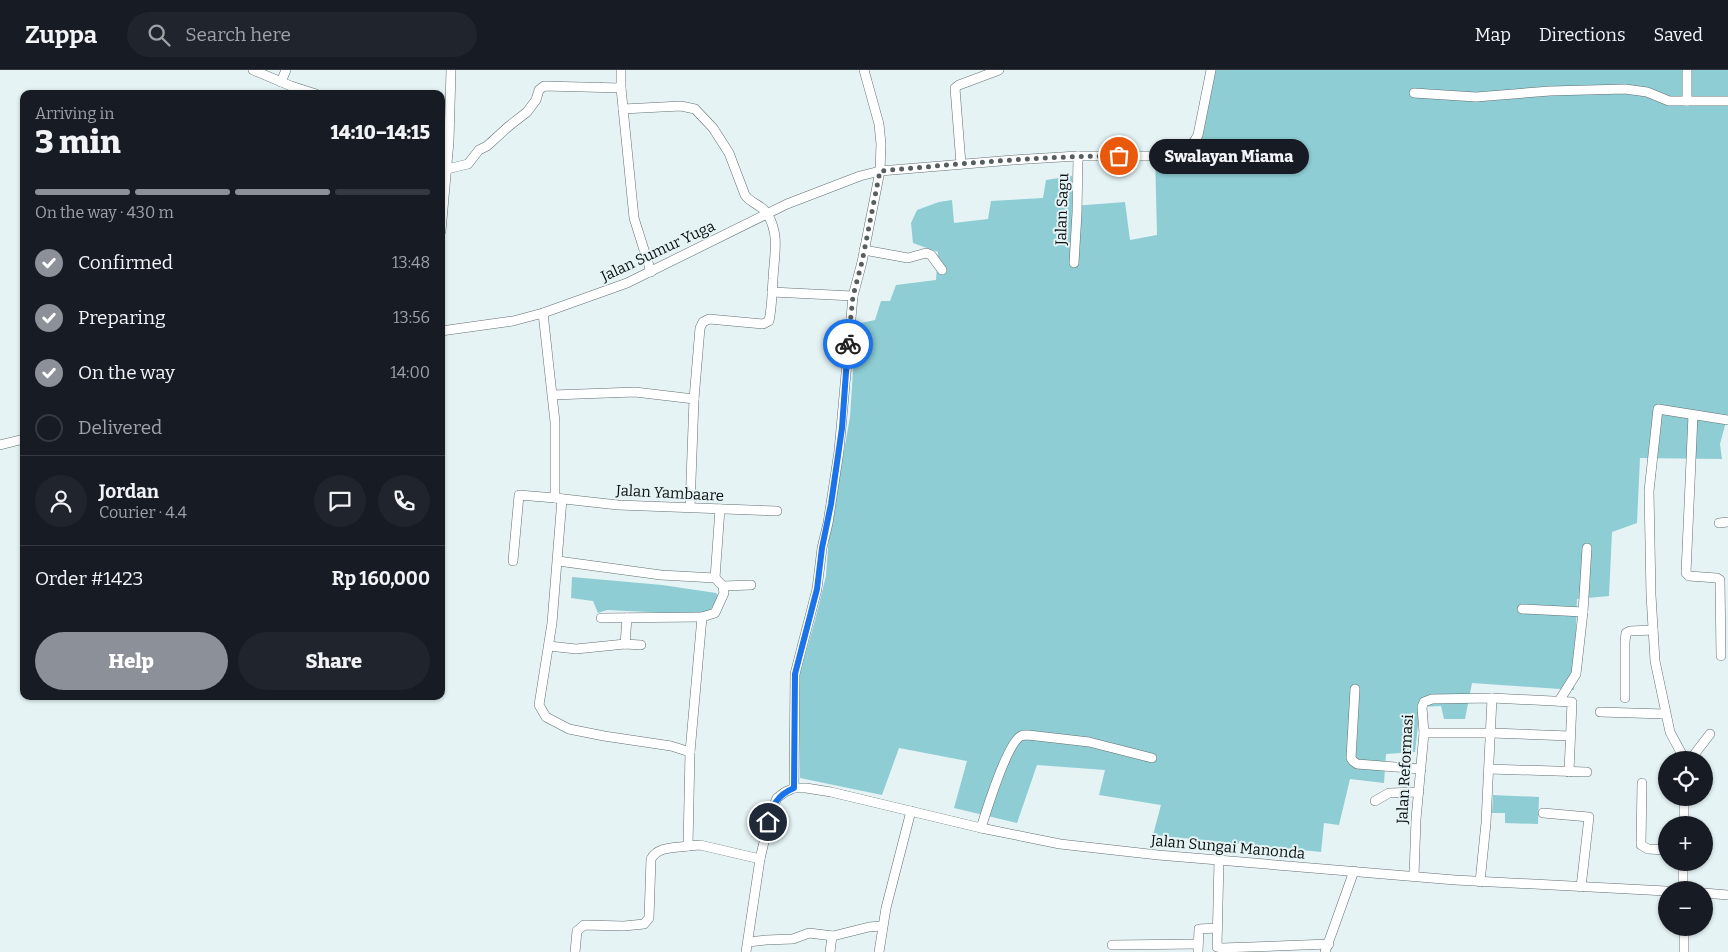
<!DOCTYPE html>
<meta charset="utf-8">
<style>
body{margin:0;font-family:Bitter,serif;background:#20242c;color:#f1f3f6;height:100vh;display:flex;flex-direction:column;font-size:19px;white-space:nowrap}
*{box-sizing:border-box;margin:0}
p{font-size:16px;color:#9ea1a6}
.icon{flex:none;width:28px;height:28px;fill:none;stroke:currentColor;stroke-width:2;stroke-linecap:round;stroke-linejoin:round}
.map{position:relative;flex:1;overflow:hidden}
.side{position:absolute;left:20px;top:20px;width:425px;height:610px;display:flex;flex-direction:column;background:#171b24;border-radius:10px;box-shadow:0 1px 4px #0004}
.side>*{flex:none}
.fabs{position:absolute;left:1658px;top:681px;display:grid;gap:10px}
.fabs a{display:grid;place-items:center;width:55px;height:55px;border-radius:50%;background:#171b24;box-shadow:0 1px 4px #0004;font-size:25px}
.pin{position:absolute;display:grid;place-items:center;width:42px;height:42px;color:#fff;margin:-21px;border:2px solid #fff;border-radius:50%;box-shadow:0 1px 5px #0007}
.courier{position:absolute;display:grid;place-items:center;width:50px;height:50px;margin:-25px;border:4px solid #1a73e8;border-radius:50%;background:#fff;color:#222;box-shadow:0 1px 6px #0007}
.bubble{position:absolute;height:35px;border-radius:18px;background:#171b24;box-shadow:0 1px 4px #0004;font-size:16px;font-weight:800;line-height:35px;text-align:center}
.summary em{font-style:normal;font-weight:800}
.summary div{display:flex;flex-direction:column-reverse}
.summary{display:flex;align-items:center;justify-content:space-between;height:85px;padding:0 15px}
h1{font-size:32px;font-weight:800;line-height:38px}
.bar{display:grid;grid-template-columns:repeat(4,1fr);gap:8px 5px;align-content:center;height:60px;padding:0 15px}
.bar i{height:6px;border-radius:4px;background:#363941}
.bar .selected{background:#8c9099}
.bar p{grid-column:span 4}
.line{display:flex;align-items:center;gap:12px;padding:0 15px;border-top:1px solid #363941}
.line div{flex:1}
.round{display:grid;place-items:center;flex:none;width:52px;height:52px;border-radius:26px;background:#20242c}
ol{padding:0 15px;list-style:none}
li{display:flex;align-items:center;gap:15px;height:55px}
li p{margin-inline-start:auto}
li .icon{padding:5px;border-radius:50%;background:#8c9099;color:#fff;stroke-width:4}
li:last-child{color:#9ea1a6}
li i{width:28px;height:28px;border:2px solid #363941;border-radius:50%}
.action{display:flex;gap:10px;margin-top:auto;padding:10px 15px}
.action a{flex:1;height:58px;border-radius:30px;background:#8c9099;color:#fff;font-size:20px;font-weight:800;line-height:58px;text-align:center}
.action a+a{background:#20242c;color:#f1f3f6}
header{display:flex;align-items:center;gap:30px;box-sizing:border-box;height:70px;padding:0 25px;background:#171b24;border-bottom:1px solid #363941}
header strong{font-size:24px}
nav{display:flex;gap:28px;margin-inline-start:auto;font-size:18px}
.search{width:350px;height:45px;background:#20242c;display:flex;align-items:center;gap:12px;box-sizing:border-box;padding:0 18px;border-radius:28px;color:#9ea1a6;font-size:19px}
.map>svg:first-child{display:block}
.green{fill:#8dcdd3}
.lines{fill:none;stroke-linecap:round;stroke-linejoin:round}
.minor-casing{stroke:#636f71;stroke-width:10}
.minor{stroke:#fff;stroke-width:9}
.done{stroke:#565e5f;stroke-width:5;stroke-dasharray:0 9}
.route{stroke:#1a73e8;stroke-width:6}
.labels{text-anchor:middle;stroke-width:4;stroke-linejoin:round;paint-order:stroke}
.street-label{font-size:15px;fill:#090e0e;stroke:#e5f3f5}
</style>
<header>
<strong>Zuppa</strong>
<div class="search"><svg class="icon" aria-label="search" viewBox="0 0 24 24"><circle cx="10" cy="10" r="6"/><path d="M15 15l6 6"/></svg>Search here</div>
<nav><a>Map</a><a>Directions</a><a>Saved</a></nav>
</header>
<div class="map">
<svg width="1728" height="882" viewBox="0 0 1728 882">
<rect width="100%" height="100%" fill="#e5f3f5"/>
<g class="green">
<polygon points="1214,0 1728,0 1728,344 1720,374 1722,389 1640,388 1637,453 1612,462 1609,526 1577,529 1574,620 1472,613 1465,649 1444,649 1441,636 1420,637 1415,682 1386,684 1384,713 1350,709 1339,755 1324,753 1321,782 1153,765 1161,735 1099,725 1105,700 1037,695 1017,753 954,738 967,691 899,678 882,725 800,708 799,607 815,550 826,506 829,466 850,347 856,254 875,250 881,231 890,231 896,215 936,210 938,182 913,173 911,153 917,140 939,132 952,130 954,153 988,149 991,131 1043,128 1046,110 1072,106 1073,136 1125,132 1130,170 1157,165 1155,83 1182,76 1205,53"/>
<polygon points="572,507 662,515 716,523 719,527 709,542 691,544 607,540 598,543 593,531 571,528"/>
<polygon points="1493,725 1539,727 1538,754 1505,753 1505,743 1492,743"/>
</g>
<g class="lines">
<defs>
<g id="minor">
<polyline points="253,0 291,16 316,24"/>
<polyline points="621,0 621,18 634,148 651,202"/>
<polyline points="1687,0 1687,31"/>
<polyline points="281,12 286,0"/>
<polyline points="1414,23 1476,27 1550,21 1625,19 1647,22 1669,31 1728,31"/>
<path d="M623,39L681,36L695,39L713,58L729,83L745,125C751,134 763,135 768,145C780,166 774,186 773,209C772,223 772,237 769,251L763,254L709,249L703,252L700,258L694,329"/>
<polyline points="961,94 955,18 959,15 999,0"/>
<polyline points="447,99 468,94 479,80 487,76 509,56 527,42 536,30 539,20 544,16 621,18"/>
<polyline points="441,161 449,71 451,0"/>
<polyline points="864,180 908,188 926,183 931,185 942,200"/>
<polyline points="1074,193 1077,143 1078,86"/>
<polyline points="772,222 853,226"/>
<polyline points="543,243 555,352 555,428 618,435 777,441"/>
<polyline points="441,261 513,251 543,243 627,213 787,134 860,106 880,101 1013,90 1078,86 1162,86 1186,81 1193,74 1198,65 1211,0"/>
<polyline points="553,325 635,322 694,329 690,437"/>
<polyline points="1693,345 1686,503 1689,506 1717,508 1720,510 1721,586"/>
<polyline points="0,375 24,369"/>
<polyline points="562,429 552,553 539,635 546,647 569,659 604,666 671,676 690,682"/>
<polyline points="1719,453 1728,452"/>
<polyline points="513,491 519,425 555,428"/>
<polyline points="558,491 661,505 715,508 723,516 724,523 715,543 702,547 690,682 688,776 700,775 760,789"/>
<polyline points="715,508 720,439"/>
<polyline points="723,516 751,515"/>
<polyline points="1522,539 1583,542"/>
<polyline points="601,548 702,547"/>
<polyline points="625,574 627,548"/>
<polyline points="549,576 576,579 625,574 641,575"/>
<polyline points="1355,619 1351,688 1353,691 1357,694 1421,699"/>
<polyline points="1625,628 1625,572 1626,563 1630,561 1653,560"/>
<polyline points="1559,631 1576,604 1583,542 1587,478"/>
<polyline points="1600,642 1665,644"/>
<polyline points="1424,663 1491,663 1570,666"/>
<polyline points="1685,690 1670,662 1655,591 1651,525 1649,421 1658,339 1728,350"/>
<polyline points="1690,690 1710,664"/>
<polyline points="1489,699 1587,702"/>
<polyline points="1642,713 1641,775 1648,779 1666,780"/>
<polyline points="794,718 795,604 817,519 822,478 828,453 839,381 853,226 862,192 880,101 881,74 879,54 864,0"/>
<polyline points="1684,728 1684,755"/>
<polyline points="1375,731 1389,723 1419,722"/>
<polyline points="1543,743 1589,747 1581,817"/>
<path d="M981,758C986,742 1007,673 1021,666C1023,665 1026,665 1028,665L1089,672L1152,688"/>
<polyline points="1219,790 1217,877 1222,878 1329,874"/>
<polyline points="1414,806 1416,749 1424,663 1422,637 1424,632 1432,629 1492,628 1572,632 1569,702"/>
<polyline points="1480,812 1486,753 1492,628"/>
<polyline points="1683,820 1683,792"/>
<polyline points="1704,823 1728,825"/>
<polyline points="748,872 766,870 793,869 809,863 833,866 869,857 882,856"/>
<polyline points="1112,875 1198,874"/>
<path d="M575,882L577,861L584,855L624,856L644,854L649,848L651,789C658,776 675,778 688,776"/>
<polyline points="746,882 760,789 771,742 777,728 785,722 794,718 806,718 831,722 981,758 1060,774 1158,785 1455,810 1666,821"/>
<polyline points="830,882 832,866"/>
<polyline points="879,882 886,838 911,741"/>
<polyline points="1198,882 1199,859 1217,858"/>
<polyline points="1325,882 1354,801"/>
<polyline points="1684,882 1684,858"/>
</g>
</defs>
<use href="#minor" class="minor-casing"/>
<use href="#minor" class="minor"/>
</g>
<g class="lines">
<path class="done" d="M848,274L853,226L862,192L880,101C959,94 1039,86 1119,86"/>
<path class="route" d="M768,752C772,736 777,725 794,718L795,604L817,519L822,478L831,434L842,358L848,274"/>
</g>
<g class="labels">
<g class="street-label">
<text transform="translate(1062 139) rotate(-88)" y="5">Jalan Sagu</text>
<text transform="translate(658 181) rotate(-25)" y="5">Jalan Sumur Yuga</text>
<text transform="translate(670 423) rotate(3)" y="5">Jalan Yambaare</text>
<text transform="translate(1405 699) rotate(-87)" y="5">Jalan Reformasi</text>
<text transform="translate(1228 777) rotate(5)" y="5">Jalan Sungai Manonda</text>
</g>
</g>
</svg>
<div class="fabs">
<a><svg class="icon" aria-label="locate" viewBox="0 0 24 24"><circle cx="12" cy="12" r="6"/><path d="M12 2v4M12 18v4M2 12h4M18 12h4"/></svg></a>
<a>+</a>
<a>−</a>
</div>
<div class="pin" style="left:1119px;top:86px;background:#ea580c"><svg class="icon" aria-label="bag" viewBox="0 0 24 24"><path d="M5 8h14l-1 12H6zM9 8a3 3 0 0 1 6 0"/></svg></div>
<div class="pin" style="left:768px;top:752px;background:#1f2937"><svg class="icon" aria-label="home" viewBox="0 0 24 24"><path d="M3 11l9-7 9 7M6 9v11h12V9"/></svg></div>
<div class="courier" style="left:848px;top:274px"><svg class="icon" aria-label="bike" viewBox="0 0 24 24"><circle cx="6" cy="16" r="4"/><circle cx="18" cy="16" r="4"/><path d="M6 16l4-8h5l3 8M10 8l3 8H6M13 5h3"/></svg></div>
<div class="bubble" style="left:1149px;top:69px;width:160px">Swalayan Miama</div>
<section class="side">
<div class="summary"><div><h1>3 min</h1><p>Arriving in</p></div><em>14:10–14:15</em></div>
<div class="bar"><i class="selected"></i><i class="selected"></i><i class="selected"></i><i></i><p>On the way · 430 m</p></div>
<ol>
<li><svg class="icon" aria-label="check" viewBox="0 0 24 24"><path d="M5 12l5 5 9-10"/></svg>Confirmed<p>13:48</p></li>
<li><svg class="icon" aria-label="check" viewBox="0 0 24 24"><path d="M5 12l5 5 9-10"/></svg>Preparing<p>13:56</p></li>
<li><svg class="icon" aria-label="check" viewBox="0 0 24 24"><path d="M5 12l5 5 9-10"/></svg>On the way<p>14:00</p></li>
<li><i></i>Delivered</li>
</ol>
<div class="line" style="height:90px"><a class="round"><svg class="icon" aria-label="person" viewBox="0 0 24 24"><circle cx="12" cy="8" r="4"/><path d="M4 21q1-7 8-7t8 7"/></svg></a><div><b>Jordan</b><p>Courier · 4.4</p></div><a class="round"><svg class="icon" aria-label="chat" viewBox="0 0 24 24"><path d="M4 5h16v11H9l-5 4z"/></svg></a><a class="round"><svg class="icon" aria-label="phone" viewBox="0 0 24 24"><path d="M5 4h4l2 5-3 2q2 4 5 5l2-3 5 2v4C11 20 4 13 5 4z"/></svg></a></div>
<div class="line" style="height:65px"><div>Order #1423</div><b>Rp 160,000</b></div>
<div class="action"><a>Help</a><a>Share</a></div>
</section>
</div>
